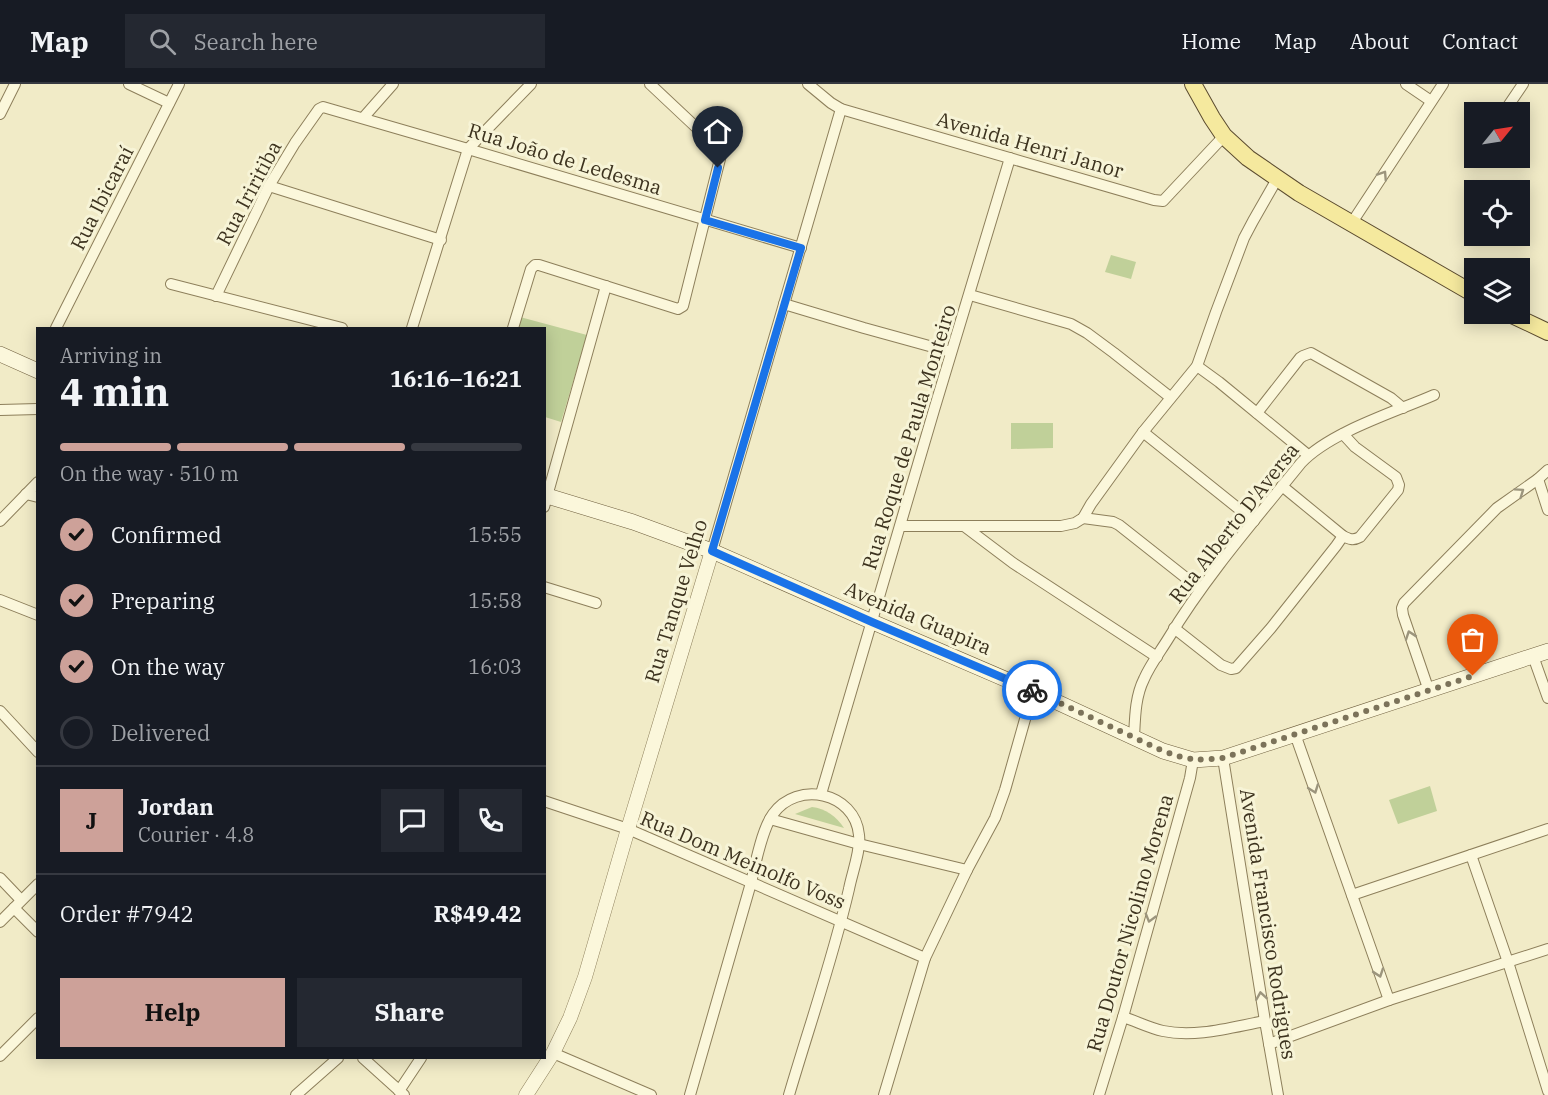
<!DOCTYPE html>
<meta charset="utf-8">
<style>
body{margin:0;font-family:"IBM Plex Serif",serif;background:#242831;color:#f1f3f6;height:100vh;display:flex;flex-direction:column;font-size:22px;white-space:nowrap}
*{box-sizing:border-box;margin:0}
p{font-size:20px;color:#9ea1a6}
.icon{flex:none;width:33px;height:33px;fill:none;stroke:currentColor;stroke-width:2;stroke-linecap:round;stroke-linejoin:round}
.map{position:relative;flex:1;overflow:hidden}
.details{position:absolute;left:36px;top:243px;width:510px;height:732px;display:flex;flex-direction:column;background:#171b24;border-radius:0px;box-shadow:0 3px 15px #0003}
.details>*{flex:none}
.needle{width:39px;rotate:60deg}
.fabs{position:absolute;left:1464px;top:18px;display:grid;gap:12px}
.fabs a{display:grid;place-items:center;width:66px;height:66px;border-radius:0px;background:#171b24;box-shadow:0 3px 15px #0003;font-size:30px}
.pin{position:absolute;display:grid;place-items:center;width:51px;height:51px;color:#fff;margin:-62px -26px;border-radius:50% 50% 50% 0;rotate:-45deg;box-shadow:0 0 6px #0007}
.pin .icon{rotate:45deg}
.courier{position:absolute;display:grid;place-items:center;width:60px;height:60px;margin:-30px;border:4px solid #1a73e8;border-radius:50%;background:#fff;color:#222;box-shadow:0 2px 8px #0007}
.summary em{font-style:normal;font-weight:700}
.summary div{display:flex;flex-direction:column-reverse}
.summary{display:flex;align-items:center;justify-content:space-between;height:102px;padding:0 24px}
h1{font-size:39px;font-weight:700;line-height:45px}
.bar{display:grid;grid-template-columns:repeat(4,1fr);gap:9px 6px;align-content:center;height:72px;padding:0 24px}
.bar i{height:8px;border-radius:4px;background:#363941}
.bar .current{background:#cda199}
.bar p{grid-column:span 4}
.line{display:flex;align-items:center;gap:15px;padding:0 24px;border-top:2px solid #363941}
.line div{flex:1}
.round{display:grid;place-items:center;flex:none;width:63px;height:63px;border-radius:0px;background:#242831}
ol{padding:0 24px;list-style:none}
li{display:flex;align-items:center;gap:18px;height:66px}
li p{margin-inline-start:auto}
li .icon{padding:6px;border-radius:50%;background:#cda199;color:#111;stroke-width:4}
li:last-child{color:#9ea1a6}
li i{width:33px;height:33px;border:3px solid #363941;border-radius:50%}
.primary-button{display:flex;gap:12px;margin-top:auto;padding:12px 24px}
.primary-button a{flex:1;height:69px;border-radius:0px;background:#cda199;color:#111;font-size:24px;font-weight:700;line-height:69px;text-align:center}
.primary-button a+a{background:#242831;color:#f1f3f6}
header{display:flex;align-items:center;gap:36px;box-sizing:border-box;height:84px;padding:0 30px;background:#171b24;border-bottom:2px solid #363941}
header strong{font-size:28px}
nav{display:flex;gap:33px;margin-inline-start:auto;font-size:21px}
.search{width:420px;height:54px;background:#242831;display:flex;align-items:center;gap:15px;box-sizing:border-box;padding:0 21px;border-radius:0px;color:#9ea1a6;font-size:22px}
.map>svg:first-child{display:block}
.green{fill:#c0d099}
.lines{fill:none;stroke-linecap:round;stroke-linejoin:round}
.minor-casing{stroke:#8d7f5b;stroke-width:12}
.tertiary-casing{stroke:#8d7f5b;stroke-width:15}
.secondary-casing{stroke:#6f5f3e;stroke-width:16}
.primary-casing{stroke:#5b4b2f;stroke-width:18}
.minor{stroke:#fbf7db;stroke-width:10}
.tertiary{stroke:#fbf7db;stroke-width:14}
.secondary{stroke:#fbf7db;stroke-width:15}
.primary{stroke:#f5e99e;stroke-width:16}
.oneway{stroke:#9c957d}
.done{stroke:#7c735a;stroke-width:6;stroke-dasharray:0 10.8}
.route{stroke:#1a73e8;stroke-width:8}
.labels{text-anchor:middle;stroke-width:6;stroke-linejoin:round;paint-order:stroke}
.street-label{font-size:20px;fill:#3d331f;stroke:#f7f4d7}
</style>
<header>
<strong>Map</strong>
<div class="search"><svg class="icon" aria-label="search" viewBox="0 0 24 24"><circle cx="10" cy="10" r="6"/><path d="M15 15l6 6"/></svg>Search here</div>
<nav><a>Home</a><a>Map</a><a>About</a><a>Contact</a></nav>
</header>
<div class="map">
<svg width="1548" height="1011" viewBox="0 0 1548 1011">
<rect width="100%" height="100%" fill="#f1ebc7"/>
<g class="green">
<polygon points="1111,171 1136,178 1131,195 1105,188"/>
<polygon points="520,233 587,251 561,338 545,333 544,244 517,244"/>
<polygon points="1011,339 1053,339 1053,364 1011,365"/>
<polygon points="1430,702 1437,727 1398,740 1389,716"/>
<path d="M812,723C825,724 837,733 844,744L795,730Z"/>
</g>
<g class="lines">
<defs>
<g id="minor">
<polyline points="129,0 169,19"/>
<polyline points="808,0 831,19 841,25 1154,116 1163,117 1224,52"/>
<polyline points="1406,0 1431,17"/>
<polyline points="1504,28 1523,0"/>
<polyline points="0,30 15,0"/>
<polyline points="363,34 393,0"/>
<polyline points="269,102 441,156"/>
<polyline points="1351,140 1443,0"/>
<polyline points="171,200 342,244"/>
<polyline points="970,211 1071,240 1087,249 1114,269 1170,313"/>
<polyline points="216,212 269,102 295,59 319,25 323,23 468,65 801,164"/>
<polyline points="784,220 864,244 951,268"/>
<polyline points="56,244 179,0"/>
<polyline points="412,244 468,65 531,0"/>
<polyline points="513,244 531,185 535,181 539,181 678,225 683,222 721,71 716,62 650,0"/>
<polyline points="1197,282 1219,298 1308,371"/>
<polyline points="0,326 38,325"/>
<polyline points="1257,329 1300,274 1303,272 1311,269 1391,314 1403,324"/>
<polyline points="1143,348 1254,437"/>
<polyline points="1538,395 1548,426"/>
<path d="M1282,402L1343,452C1349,455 1353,457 1360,453L1398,406L1399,401L1396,393L1355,363L1343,350"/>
<polyline points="26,410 38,413"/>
<polyline points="544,423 606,202"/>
<polyline points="1083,434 1113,438 1119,441 1200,505"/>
<polyline points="0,437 38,398"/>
<polyline points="901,442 1061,442 1075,439 1083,434 1091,420 1143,348 1197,282 1216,228 1244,154 1253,137 1277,95"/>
<polyline points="964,442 1013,479 1157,573"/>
<polyline points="712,467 841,25"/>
<polyline points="544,503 596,519"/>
<polyline points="0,516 38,531"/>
<polyline points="1174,544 1221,581 1231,585 1236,584 1271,544 1336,462 1343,452"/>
<polyline points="1533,572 1548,614"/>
<polyline points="1429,607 1403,531 1402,524 1404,519 1497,424 1538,395 1548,386"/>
<polyline points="0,627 38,668"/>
<polyline points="1295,650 1389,916"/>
<path d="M1134,654C1135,634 1135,613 1144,595C1150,581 1160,568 1168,555C1206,492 1255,436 1301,379C1330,348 1395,328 1434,311"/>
<polyline points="1223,674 1265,937 1278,1011"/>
<polyline points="821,710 934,326 1010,74"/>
<polyline points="544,717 628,745 925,874"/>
<polyline points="770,735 859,760 967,786"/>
<polyline points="1471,771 1508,878 1548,1007"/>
<polyline points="0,794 21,816"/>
<polyline points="1352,811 1548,745"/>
<polyline points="14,824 38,848"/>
<polyline points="0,838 38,800"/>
<path d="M1123,933C1136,937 1149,944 1163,947C1196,954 1232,943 1265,937"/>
<polyline points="1269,960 1389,916 1548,865"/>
<polyline points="553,969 651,1011"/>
<polyline points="0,972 38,934"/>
<polyline points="363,974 404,1011"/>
<polyline points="399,1007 421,974"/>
<polyline points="296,1011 338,974"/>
<path d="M690,1011L751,799C755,781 762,745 773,730C797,696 855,708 859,751C861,766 852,789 849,805C833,874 809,943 789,1011"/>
<polyline points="884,1011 925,874 967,786 995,734 1005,706 1033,607"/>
<polyline points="1099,1011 1123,933 1190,694 1193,676"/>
</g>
<polyline id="tertiary" points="526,1011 553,969 570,934 585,893 628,745 712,467"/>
<g id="secondary">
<polyline points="0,270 38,287"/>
<polyline points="544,411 633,438 712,467 861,533 1033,607 1163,667 1193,676 1223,674 1548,567"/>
</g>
<g id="primary">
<polyline points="1193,0 1212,34 1224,52 1248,74 1299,109 1474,210"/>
<polyline points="1510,230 1548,248"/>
</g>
</defs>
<use href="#minor" class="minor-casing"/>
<use href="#tertiary" class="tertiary-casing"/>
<use href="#secondary" class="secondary-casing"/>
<use href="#primary" class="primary-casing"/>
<use href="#minor" class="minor"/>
<use href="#tertiary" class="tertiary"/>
<use href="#secondary" class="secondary"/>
<use href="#primary" class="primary"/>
</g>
<defs><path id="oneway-chevron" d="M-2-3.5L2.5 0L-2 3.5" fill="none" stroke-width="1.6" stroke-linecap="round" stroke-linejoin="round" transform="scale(1.5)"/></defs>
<g class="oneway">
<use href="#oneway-chevron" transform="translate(1383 91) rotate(-57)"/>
<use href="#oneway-chevron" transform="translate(1520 408) rotate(-35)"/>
<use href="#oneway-chevron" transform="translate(1410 551) rotate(-109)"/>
<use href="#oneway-chevron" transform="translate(1314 705) rotate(70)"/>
<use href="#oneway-chevron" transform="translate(1150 834) rotate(106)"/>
<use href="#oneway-chevron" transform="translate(1379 889) rotate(71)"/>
<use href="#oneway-chevron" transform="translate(1261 912) rotate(-99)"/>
</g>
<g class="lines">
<path class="done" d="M1032,606L1163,667C1188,676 1196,677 1223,674L1473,592"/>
<polyline class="route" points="718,84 705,136 801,164 712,467 872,538 1032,606"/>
</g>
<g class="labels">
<g class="street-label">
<text transform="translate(1030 61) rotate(16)" y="7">Avenida Henri Janor</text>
<text transform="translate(565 75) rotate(17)" y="7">Rua João de Ledesma</text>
<text transform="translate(249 109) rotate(-62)" y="7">Rua Iriritiba</text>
<text transform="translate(102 114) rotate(-63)" y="7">Rua Ibicaraí</text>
<text transform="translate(909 353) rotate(-73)" y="7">Rua Roque de Paula Monteiro</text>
<text transform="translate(1234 439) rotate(-52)" y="7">Rua Alberto D'Aversa</text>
<text transform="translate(676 517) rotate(-73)" y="7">Rua Tanque Velho</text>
<text transform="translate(918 534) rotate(23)" y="7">Avenida Guapira</text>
<text transform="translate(743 776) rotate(23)" y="7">Rua Dom Meinolfo Voss</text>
<text transform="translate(1130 839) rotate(-74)" y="7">Rua Doutor Nicolino Morena</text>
<text transform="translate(1268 840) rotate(81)" y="7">Avenida Francisco Rodrigues</text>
</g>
</g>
</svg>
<div class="fabs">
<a><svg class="needle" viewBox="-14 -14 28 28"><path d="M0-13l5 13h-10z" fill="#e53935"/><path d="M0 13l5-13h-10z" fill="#9ea1a6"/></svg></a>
<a><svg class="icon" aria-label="locate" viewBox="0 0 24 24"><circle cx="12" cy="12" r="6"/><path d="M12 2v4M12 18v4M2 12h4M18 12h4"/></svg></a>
<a><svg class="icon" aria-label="layers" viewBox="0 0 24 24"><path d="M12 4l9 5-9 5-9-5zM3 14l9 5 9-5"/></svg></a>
</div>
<div class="pin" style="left:1473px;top:592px;background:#ea580c"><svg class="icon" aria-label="bag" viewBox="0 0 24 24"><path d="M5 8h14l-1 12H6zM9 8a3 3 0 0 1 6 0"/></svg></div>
<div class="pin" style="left:718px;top:84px;background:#1f2937"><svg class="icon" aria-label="home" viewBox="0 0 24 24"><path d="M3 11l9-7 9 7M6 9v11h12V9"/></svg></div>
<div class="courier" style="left:1032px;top:606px"><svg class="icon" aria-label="bike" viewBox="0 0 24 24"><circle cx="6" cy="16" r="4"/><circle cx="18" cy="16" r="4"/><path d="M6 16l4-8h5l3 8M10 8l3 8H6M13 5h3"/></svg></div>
<section class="details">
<div class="summary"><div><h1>4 min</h1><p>Arriving in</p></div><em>16:16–16:21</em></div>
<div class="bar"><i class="current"></i><i class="current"></i><i class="current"></i><i></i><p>On the way · 510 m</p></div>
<ol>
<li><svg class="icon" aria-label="check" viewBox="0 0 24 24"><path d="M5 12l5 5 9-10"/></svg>Confirmed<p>15:55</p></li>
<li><svg class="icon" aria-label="check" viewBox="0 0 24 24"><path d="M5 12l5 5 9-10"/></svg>Preparing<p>15:58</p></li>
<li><svg class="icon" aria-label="check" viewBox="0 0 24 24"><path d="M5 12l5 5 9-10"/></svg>On the way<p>16:03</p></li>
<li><i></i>Delivered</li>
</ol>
<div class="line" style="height:108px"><b class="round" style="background:#cda199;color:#111">J</b><div><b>Jordan</b><p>Courier · 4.8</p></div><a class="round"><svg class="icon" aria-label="chat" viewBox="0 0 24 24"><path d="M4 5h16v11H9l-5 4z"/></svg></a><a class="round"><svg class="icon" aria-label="phone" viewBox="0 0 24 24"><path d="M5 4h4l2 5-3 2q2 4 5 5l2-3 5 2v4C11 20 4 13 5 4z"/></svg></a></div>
<div class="line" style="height:78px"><div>Order #7942</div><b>R$49.42</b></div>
<div class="primary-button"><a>Help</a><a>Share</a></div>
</section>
</div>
